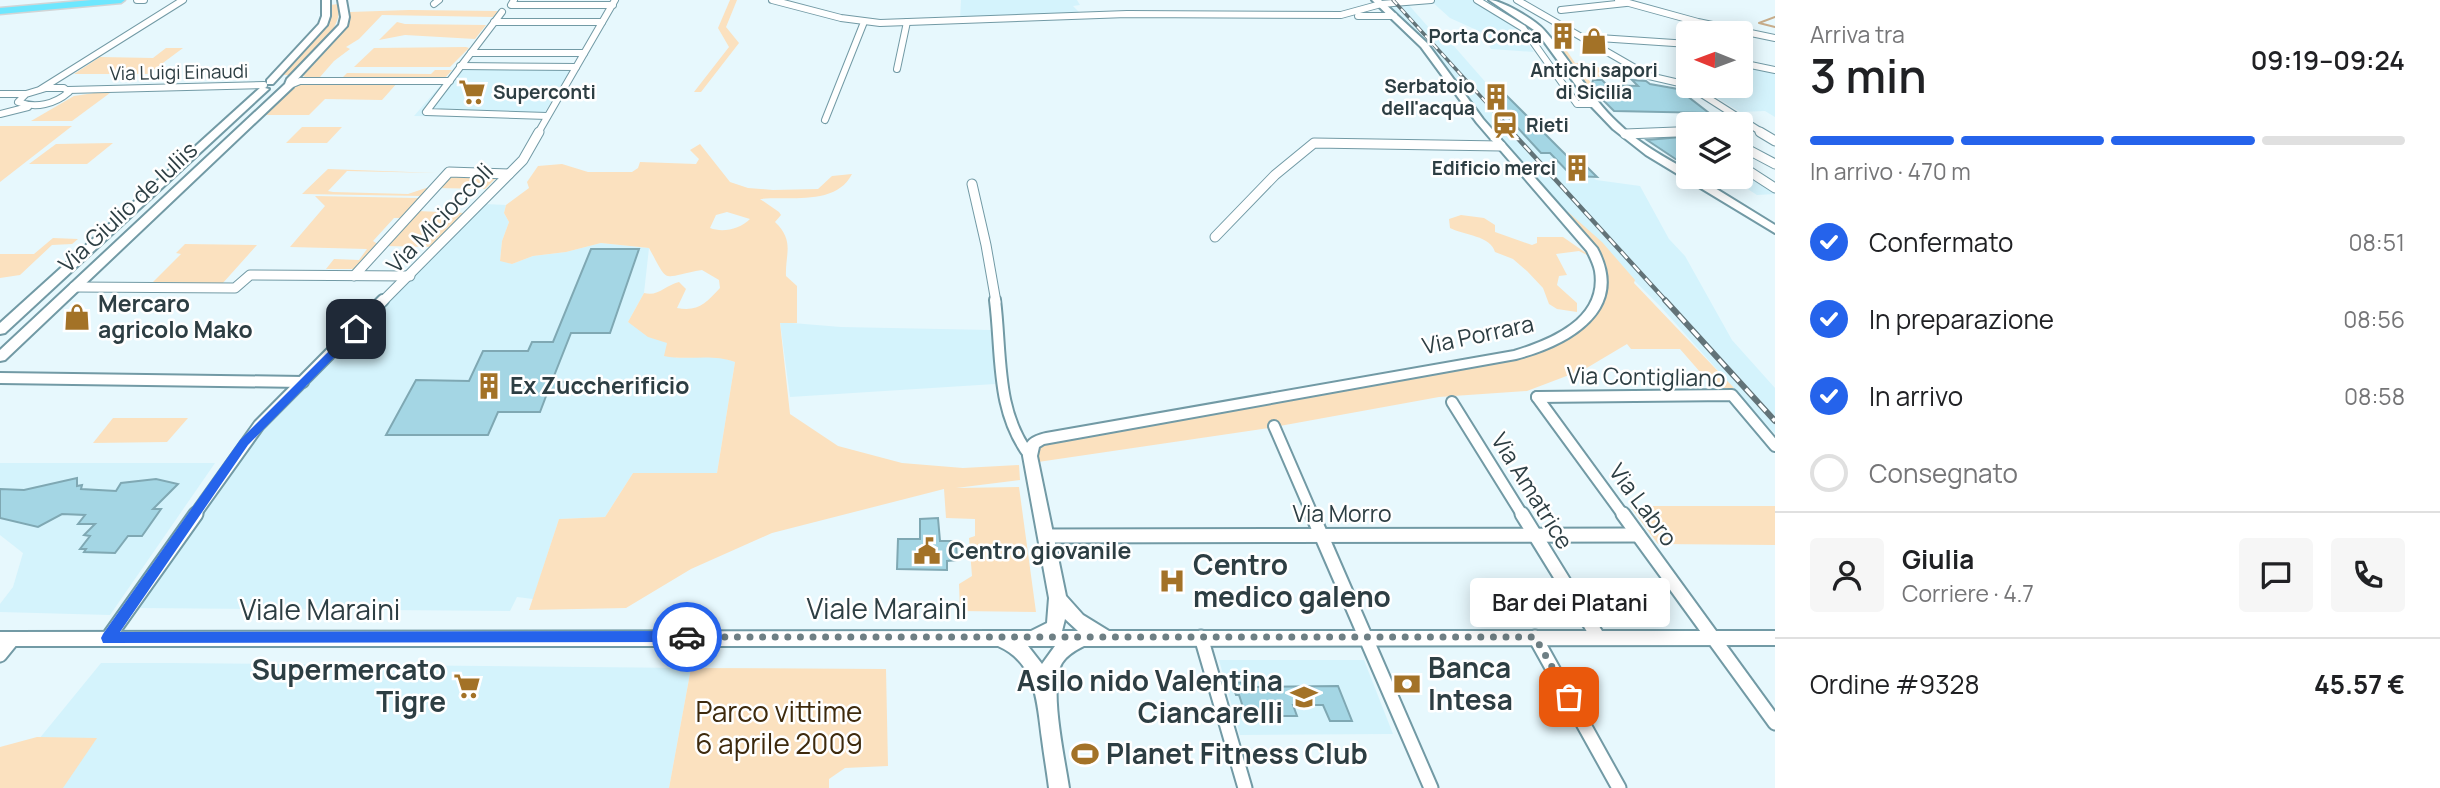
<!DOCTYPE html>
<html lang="it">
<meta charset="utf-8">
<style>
body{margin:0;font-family:Manrope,sans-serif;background:#f6f6f6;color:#202124;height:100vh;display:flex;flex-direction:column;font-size:26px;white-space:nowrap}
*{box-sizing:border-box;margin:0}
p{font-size:23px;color:#757577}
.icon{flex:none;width:38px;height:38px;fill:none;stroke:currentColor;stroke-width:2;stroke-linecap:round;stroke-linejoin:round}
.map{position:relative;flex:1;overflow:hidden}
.side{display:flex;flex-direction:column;background:#fff;width:665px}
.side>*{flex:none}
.needle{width:46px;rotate:271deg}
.controls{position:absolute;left:1676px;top:21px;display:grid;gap:14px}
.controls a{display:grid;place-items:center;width:77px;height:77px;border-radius:7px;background:#fff;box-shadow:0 4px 18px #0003;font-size:35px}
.pin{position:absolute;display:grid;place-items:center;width:60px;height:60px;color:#fff;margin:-30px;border-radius:14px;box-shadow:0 4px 10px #0006}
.courier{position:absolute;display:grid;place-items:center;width:70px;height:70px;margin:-35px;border:5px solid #2563eb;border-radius:50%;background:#fff;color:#222;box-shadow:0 2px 9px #0007}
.bubble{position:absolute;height:49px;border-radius:7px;background:#fff;box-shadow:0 4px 18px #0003;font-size:23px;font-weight:600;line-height:49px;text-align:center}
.headline em{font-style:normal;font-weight:600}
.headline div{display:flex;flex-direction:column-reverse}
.headline{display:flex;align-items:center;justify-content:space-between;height:119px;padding:0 35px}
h1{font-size:46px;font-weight:600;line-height:52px}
.bar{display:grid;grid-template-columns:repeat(4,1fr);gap:10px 7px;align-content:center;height:84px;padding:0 35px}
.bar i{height:9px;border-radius:5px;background:#e0e0e0}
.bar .on{background:#2563eb}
.bar p{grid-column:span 4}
.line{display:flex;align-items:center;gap:18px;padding:0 35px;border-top:2px solid #e0e0e0}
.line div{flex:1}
.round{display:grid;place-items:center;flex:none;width:74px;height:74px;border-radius:7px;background:#f6f6f6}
ol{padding:0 35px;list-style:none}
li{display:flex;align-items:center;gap:21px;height:77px}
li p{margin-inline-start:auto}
li .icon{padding:7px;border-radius:50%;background:#2563eb;color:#fff;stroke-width:4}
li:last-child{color:#757577}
li i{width:38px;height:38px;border:4px solid #e0e0e0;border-radius:50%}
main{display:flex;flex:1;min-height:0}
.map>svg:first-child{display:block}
.built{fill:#d4f3fc}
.green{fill:#fbe1bf;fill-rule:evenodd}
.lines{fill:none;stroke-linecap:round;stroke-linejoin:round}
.stream{stroke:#c7ac8a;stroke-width:2}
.building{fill:#a4d6e4;stroke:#7fa8b3;stroke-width:2}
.street-far3-casing{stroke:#729aa5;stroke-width:8}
.street-far2-casing{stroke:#729aa5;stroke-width:11}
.street-far1-casing{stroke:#729aa5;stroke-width:14}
.street-casing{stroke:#729aa5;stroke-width:17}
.secondary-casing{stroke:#729aa5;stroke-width:4}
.primary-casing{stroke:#d1d5d6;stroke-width:3}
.street-far3{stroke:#fff;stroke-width:6}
.street-far2{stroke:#fff;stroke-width:9}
.street-far1{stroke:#fff;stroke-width:10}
.street{stroke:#fff;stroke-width:13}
.secondary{fill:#fff;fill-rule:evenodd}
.primary{fill:#6de7fe;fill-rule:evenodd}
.rail-far2-casing{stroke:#627378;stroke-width:3.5}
.rail-far1-casing{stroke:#627378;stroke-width:4.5}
.rail-casing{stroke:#627378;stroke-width:6}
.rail-far2{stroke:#fff;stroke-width:2;stroke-dasharray:6;stroke-linecap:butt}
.rail-far1{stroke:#fff;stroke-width:2.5;stroke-dasharray:9;stroke-linecap:butt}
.rail{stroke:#fff;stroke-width:3.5;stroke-dasharray:10;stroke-linecap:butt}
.route{fill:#2563eb}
.done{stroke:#6e7f84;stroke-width:7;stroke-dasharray:0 12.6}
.labels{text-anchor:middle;stroke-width:5;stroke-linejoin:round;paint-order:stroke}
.far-poi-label{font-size:19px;font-weight:bold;fill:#2d3e43;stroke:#fff;text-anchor:end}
.far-street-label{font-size:19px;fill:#2d3e43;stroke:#fff}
.street-label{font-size:23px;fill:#2d3e43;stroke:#fff}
.poi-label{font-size:23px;font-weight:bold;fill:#2d3e43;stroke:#fff;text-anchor:start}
.near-poi-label{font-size:28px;font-weight:bold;fill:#2d3e43;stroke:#fff;text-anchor:start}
.near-street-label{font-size:28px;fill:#2d3e43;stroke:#fff}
.near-park-label{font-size:28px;fill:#3e2a0d;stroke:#fff}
</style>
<main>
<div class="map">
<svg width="1775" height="788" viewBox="0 0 1775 788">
<rect width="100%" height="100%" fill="#e7f8fd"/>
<g class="built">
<polygon points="961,0 1077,0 1080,5 1073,6 1080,13 960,19"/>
<polygon points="1430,0 1473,0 1511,21 1534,52 1491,49 1481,32 1450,18"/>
<polygon points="1407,3 1430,29 1439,29 1488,85 1486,86 1494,95 1515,104 1564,153 1571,154 1575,158 1572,158 1574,161 1582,161 1597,177 1593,177 1596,180 1640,186 1669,239 1685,256 1732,340 1775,388 1775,434 1659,305 1550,197 1476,111 1448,68 1388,6"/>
<polygon points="459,64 575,64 541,118 414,116"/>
<polygon points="1741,64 1775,71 1775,117 1765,111 1740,112 1698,86 1741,86"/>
<polygon points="1741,169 1775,191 1775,194 1757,195 1743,186 1718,188 1700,177 1741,177"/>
<polygon points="485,204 506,205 504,213 509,222 502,241 500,260 512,264 533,256 566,252 601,243 649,248 644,293 628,322 668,343 676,358 717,356 735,362 717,473 633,473 605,517 559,519 533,599 517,597 510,611 138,608 263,428"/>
<polygon points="780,322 841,327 991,330 995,384 790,397"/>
<polygon points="0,463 215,463 110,615 0,612 0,604 13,587 23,553 0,535"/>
<polygon points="1219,660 1364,660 1393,734 1240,735"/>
<polygon points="101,663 171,663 691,668 669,788 0,788 0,767 30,750"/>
</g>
<g class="green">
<polygon points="730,0 737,0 726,27 739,43 701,92 694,92 729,47 718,28"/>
<path d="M338,4C345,29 308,58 292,75H280L328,24L330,5Z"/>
<polygon points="409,10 498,11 493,17 382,15 359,39 346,47 350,49 334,61 320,77 309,79 303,76 347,24 350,12"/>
<polygon points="397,22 405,24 486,25 475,39 405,35 379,40"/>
<path d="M1554,39H1559L1575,63L1592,64L1620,79C1610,79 1599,76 1586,76L1594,87L1591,89L1573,66L1578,67L1573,65Z"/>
<polygon points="466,47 469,48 450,67 354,67 374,48"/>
<polygon points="166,48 183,48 148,74 74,74 100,57 153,58"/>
<polygon points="435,70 452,70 444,79 341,79 347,73 431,74"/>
<polygon points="398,82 382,100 325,99 309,115 263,115 298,83"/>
<polygon points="114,90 72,121 31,121 74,96"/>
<polygon points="0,126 72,126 0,182"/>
<polygon points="302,127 342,127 327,143 286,143"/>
<polygon points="113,143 87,164 29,164 56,144"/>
<path d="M700,144L730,182L748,188L773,190L818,189L832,176L852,174C836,206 789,196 760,199L779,212L781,215L775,222C795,241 785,254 786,276L797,286V323H780L790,414L838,446L902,463L963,468L1019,465L1020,480L956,488L1019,487L1036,612L960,611L959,584L972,576L969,538L975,536V519L946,518L944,489L772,533L691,569L626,608L529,610L559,519L605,517L633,473H717L735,362C711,353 688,361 664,356L667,343L648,337L628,322L644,293C658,297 666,285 679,282L686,289L677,308C698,312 706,303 720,288L719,280L702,270C660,277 670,286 649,248L601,243L566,252L533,256L512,264L500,261L502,241L509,222L504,213L506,205L529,188L527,182L538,166L562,164L588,172H632L638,168L640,162L696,164L699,159L690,150ZM727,212L750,219C740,229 723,233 710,228L716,215Z"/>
<polygon points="328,169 437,173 347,171 328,191 333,192 408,194 429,187 444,174 422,196 302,194"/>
<polygon points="450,173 500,174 485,189 437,188"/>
<polygon points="315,196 418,198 421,200 404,218 394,218 373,241 379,245 355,269 326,269 334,259 359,260 367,249 290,247 325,206"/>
<polygon points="417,211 465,213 432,247 385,246"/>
<polygon points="1567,211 1602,242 1635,280 1634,283 1734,388 1714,388 1680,349 1631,349 1627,344 1585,369 1527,391 1439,397 1269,428 1038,462 1035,450 1043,444 1516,355 1583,324 1601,279 1585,240"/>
<path d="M1461,215L1484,218L1495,225V232L1532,245L1537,243V237H1563L1586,253L1589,256L1579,251L1556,254L1567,275L1559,276L1557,285L1577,303V312L1557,309L1549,304L1543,288L1527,271L1513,259L1495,252C1491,236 1464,235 1450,228L1449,219Z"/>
<polygon points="53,238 78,239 72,244 52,245 20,275 0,278 0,254 34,254"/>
<polygon points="185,244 257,245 222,284 153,282 181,254 176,253"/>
<polygon points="113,418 188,418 167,442 93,443"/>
<polygon points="1630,506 1775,506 1775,545 1658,544"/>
<polygon points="691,668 886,669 888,766 845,768 829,779 829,788 669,788"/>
<polygon points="37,737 97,738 63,788 0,788 0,747"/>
</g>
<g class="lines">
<polyline class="stream" points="1775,17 1759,23 1775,27"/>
</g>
<g class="building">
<polygon points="1593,80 1602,80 1607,85 1638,86 1632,80 1646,81 1650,84 1678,89 1709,113 1614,111 1591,88"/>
<polygon points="1491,95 1506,95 1572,161 1581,161 1597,177 1572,176 1550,153 1541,153 1495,103 1499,104"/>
<polygon points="1681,137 1689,137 1689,168 1647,140"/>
<polygon points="591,249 639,249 610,333 571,333 552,381 567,382 564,391 548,391 540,412 498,412 488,435 386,435 416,380 469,381 483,351 528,351 532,342 553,342"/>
<polygon points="77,478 77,486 82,485 81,489 116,491 121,483 156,479 178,484 153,509 161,509 142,536 128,536 115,553 84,552 86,549 80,549 90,536 84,535 95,524 78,524 85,515 62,514 38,527 0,518 0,489 24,490"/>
<polygon points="938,518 940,541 956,541 957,560 947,561 947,570 897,569 898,539 920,539 920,519"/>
<polygon points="1254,682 1255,687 1338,686 1352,721 1330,721 1323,705 1293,705 1297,716 1246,716 1239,695 1236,695 1232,683"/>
</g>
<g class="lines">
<defs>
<g id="street-far3">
<polyline points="137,0 144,0"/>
<polyline points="514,0 511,5 613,5"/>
<polyline points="772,0 841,18 880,23 1127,14 1341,15 1381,4 1431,0"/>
<polyline points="1477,0 1523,28 1577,104 1594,104"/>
<polyline points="1517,0 1649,76 1688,85"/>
<polyline points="1618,0 1698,22 1775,38"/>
<polyline points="434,4 439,0"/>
<polyline points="1561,10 1626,3"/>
<polyline points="502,12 426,112 547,116"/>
<polyline points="1358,16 1394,16"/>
<polyline points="494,22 602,22"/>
<polyline points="1584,37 1689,44"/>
<polyline points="1689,50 1681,61 1689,85"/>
<polyline points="471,53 584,53"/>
<polyline points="1741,63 1775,70"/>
<polyline points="460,66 576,67"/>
<polyline points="897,69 907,22"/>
<polyline points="290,85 300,81 450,81"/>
<polyline points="1689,86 1763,133"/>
<path d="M46,88H64L69,92C55,104 36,109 18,102L26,94Z"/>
<polyline points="41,89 183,0"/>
<polyline points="68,90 264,85"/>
<polyline points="0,94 25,94"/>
<polyline points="0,114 28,107"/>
<polyline points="825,120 864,22"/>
<polyline points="538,133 615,0"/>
<polyline points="1639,133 1689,131"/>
</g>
<g id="street-far2">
<polyline points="1760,132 1775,141"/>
<polyline points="1625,134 1676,132"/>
<polyline points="1741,146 1775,164"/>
<polyline points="1741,166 1775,188"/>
<polyline points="972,184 986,245 996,302"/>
<polyline points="1215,237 1275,175 1314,143 1501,146"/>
<polyline points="354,276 449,172 509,174"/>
<polyline points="74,287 235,288 250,275 410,276"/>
<polyline points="382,302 523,160 539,132"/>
</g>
<g id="street-far1">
<path d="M995,300C1002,354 995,411 1030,456"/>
<polyline points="0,378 303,382"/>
<polyline points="1537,397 1624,516"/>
<polyline points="1537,397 1732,395 1775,446"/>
<polyline points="1452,402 1523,516"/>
<polyline points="1274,426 1313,516"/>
<polyline points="194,516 259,425 383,300"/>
</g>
<g id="street">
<polyline points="1312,514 1431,788"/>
<polyline points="1522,514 1598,637"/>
<polyline points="1623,514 1775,723"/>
<polyline points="1046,536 1638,535"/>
<polyline points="1201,637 1245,788"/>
<polyline points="1535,637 1619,788"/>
<polyline points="108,638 196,514"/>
<polyline points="0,655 13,639"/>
</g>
<g id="secondary">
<polygon points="322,0 330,0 330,16 327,25 273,84 267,84 267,80 319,24 322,16"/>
<polygon points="338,0 346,0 349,17 347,26 295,82 293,87 5,360 0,361 0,350 285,84 287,79 339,25 341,17"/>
<path d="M1372,0H1381L1427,43L1483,119L1597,248C1631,311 1569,345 1516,359L1044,444L1039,447L1037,456L1066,596L1083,615L1109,631H1775V645L1084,646C1076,650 1067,655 1062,663C1048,686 1065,760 1069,788H1049C1047,772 1044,755 1042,739C1037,703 1037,663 998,646H0V632L1031,631L1047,623L1049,598L1023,456C1024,441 1032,436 1046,433L1514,351C1550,340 1603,319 1595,271C1594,265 1590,257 1587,251L1477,123L1421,47ZM1065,619L1078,631H1062ZM1028,646H1055L1042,664Z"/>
<path d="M1489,0C1502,0 1535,20 1544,30C1571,60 1589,96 1618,123C1638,143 1664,157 1689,171V177H1697L1775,225V233L1646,155L1613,129L1591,106L1537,32Z"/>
<polygon points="261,87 269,89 5,333 0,334 0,323"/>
</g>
<polygon id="primary" points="92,0 125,0 121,3 0,14 0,8"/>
</defs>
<use href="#street-far3" class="street-far3-casing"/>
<use href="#street-far2" class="street-far2-casing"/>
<use href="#street-far1" class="street-far1-casing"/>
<use href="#street" class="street-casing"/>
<use href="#secondary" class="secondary-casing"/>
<use href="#primary" class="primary-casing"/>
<use href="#street-far3" class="street-far3"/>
<use href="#street-far2" class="street-far2"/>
<use href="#street-far1" class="street-far1"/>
<use href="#street" class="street"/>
<use href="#secondary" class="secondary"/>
<use href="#primary" class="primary"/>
<defs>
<polyline id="rail-far2" points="1393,0 1514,133"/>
<polyline id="rail-far1" points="1512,132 1667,302"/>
<polyline id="rail" points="1665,300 1775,421"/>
</defs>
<use href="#rail-far2" class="rail-far2-casing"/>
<use href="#rail-far1" class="rail-far1-casing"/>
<use href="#rail" class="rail-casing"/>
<use href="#rail-far2" class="rail-far2"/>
<use href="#rail-far1" class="rail-far1"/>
<use href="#rail" class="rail"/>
</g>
<polygon class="route" points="353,327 362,329 248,445 120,632 687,631 692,633 695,637 692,642 103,643 101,638 103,634 240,440"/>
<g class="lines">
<polyline class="done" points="687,637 1535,637 1569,697"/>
</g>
<defs>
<symbol id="building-bare" viewBox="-9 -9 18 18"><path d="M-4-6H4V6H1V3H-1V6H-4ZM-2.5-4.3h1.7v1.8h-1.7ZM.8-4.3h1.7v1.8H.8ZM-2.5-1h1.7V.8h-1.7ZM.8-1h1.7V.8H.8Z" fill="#a37227" stroke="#fff" stroke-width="2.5" paint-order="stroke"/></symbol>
<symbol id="shop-bare" viewBox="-9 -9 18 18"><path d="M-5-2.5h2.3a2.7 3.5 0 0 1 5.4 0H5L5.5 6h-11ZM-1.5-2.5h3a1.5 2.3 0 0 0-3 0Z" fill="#a37227" stroke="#fff" stroke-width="2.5" paint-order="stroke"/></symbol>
<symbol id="supermarket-bare" viewBox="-9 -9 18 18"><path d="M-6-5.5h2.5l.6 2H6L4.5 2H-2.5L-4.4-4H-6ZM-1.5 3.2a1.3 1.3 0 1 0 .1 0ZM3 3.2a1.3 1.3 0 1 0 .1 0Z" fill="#a37227" stroke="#fff" stroke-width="2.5" paint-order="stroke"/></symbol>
<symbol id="station-bare" viewBox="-9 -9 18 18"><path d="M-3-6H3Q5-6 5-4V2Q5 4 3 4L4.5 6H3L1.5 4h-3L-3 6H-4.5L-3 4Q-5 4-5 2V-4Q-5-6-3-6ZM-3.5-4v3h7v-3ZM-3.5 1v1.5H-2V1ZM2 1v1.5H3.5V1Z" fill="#a37227" stroke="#fff" stroke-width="2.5" paint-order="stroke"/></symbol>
<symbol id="civic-bare" viewBox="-9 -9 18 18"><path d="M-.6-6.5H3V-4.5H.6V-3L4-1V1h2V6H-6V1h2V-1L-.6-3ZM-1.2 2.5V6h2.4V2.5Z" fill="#a37227" stroke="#fff" stroke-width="2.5" paint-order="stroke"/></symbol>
<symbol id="hospital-bare" viewBox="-9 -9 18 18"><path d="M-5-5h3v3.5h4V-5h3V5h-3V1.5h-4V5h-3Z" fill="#a37227" stroke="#fff" stroke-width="2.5" paint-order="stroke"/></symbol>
<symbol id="bank-bare" viewBox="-9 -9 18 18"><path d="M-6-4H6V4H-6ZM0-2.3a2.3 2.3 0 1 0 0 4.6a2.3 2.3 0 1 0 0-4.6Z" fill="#a37227" stroke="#fff" stroke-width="2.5" paint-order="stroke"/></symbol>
<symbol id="school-bare" viewBox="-9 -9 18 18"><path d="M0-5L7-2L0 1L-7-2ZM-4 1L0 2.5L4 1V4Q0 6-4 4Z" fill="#a37227" stroke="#fff" stroke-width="2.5" paint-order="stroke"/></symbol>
<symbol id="stadium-bare" viewBox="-9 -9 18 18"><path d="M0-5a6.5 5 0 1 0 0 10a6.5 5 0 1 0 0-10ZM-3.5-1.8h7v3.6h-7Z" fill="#a37227" stroke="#fff" stroke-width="2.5" paint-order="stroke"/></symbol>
</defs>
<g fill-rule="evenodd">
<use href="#building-bare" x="1544" y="17" width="38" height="38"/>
<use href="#shop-bare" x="1575" y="22" width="38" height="38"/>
<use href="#supermarket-bare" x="453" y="73" width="38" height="38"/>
<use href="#building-bare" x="1477" y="78" width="38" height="38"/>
<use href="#station-bare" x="1486" y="106" width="38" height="38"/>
<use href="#building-bare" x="1558" y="149" width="38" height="38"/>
<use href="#shop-bare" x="58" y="298" width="38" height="38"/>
<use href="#building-bare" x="470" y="367" width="38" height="38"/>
<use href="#civic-bare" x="908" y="532" width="38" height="38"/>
<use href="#hospital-bare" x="1153" y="562" width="38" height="38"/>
<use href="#bank-bare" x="1388" y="665" width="38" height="38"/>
<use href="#supermarket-bare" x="448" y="667" width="38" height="38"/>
<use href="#school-bare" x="1285" y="678" width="38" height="38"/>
<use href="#stadium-bare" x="1066" y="735" width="38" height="38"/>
</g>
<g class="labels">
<g class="far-poi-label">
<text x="1542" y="43">Porta Conca</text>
<text x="1594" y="77" text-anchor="middle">Antichi sapori<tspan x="1594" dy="22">di Sicilia</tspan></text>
<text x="1475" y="93">Serbatoio<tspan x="1475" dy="22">dell'acqua</tspan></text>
<text x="493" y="99" text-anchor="start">Superconti</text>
<text x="1526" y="132" text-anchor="start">Rieti</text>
<text x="1556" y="175">Edificio merci</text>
</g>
<g class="far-street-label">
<text transform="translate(179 72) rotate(-1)" y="7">Via Luigi Einaudi</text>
</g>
<g class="street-label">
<text transform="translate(128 207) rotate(-43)" y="8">Via Giulio de Iuliis</text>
<text transform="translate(440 218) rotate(-46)" y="8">Via Micioccoli</text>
<text transform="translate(1478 335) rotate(-12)" y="8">Via Porrara</text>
<text transform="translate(1646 377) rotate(1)" y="8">Via Contigliano</text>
<text transform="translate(1532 491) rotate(58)" y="8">Via Amatrice</text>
<text transform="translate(1643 505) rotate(53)" y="8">Via Labro</text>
<text x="1342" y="522">Via Morro</text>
</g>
<g class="poi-label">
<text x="98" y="312">Mercaro<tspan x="98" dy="26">agricolo Mako</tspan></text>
<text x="510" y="394">Ex Zuccherificio</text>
<text x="948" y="559">Centro giovanile</text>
</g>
<g class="near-poi-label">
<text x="1193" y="575">Centro<tspan x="1193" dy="32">medico galeno</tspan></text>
<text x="1428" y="678">Banca<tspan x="1428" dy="32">Intesa</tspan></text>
<text x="446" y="680" text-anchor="end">Supermercato<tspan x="446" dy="32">Tigre</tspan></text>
<text x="1283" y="691" text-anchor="end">Asilo nido Valentina<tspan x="1283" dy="32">Ciancarelli</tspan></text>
<text x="1106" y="764">Planet Fitness Club</text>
</g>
<g class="near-street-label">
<text x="887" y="619">Viale Maraini</text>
<text x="320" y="620">Viale Maraini</text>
</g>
<g class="near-park-label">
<text x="779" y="722">Parco vittime<tspan x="779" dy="32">6 aprile 2009</tspan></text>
</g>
</g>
</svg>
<div class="controls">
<a><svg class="needle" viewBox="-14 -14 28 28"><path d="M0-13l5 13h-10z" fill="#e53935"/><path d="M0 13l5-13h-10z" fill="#757577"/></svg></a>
<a><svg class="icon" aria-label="layers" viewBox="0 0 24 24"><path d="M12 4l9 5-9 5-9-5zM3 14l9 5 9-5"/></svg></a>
</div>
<div class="pin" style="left:1569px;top:697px;background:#ea580c"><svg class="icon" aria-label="bag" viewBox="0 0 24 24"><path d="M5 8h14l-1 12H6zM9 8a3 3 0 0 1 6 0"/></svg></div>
<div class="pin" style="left:356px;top:329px;background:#1f2937"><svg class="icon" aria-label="home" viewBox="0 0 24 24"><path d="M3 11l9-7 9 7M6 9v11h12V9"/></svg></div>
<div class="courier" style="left:687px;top:637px"><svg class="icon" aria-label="car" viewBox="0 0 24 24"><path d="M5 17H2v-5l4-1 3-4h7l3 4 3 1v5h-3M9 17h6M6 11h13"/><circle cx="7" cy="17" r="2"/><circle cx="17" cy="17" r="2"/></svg></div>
<div class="bubble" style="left:1470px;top:578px;width:200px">Bar dei Platani</div>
</div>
<section class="side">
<div class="headline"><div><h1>3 min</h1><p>Arriva tra</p></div><em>09:19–09:24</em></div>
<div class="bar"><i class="on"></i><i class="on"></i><i class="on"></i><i></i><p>In arrivo · 470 m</p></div>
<ol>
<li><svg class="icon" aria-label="check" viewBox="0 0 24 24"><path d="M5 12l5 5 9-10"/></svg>Confermato<p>08:51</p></li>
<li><svg class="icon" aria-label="check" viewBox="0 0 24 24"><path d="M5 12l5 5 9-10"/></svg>In preparazione<p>08:56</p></li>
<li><svg class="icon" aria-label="check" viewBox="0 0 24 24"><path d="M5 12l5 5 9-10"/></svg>In arrivo<p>08:58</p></li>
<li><i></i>Consegnato</li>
</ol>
<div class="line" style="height:126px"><a class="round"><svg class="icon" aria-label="person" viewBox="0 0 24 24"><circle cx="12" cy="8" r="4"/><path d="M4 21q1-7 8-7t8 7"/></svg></a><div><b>Giulia</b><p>Corriere · 4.7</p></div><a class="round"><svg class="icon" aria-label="chat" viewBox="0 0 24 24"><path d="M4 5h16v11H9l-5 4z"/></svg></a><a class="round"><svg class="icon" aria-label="phone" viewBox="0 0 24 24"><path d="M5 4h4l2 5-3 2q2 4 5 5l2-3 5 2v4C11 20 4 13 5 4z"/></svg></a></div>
<div class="line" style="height:91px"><div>Ordine #9328</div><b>45.57 €</b></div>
</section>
</main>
